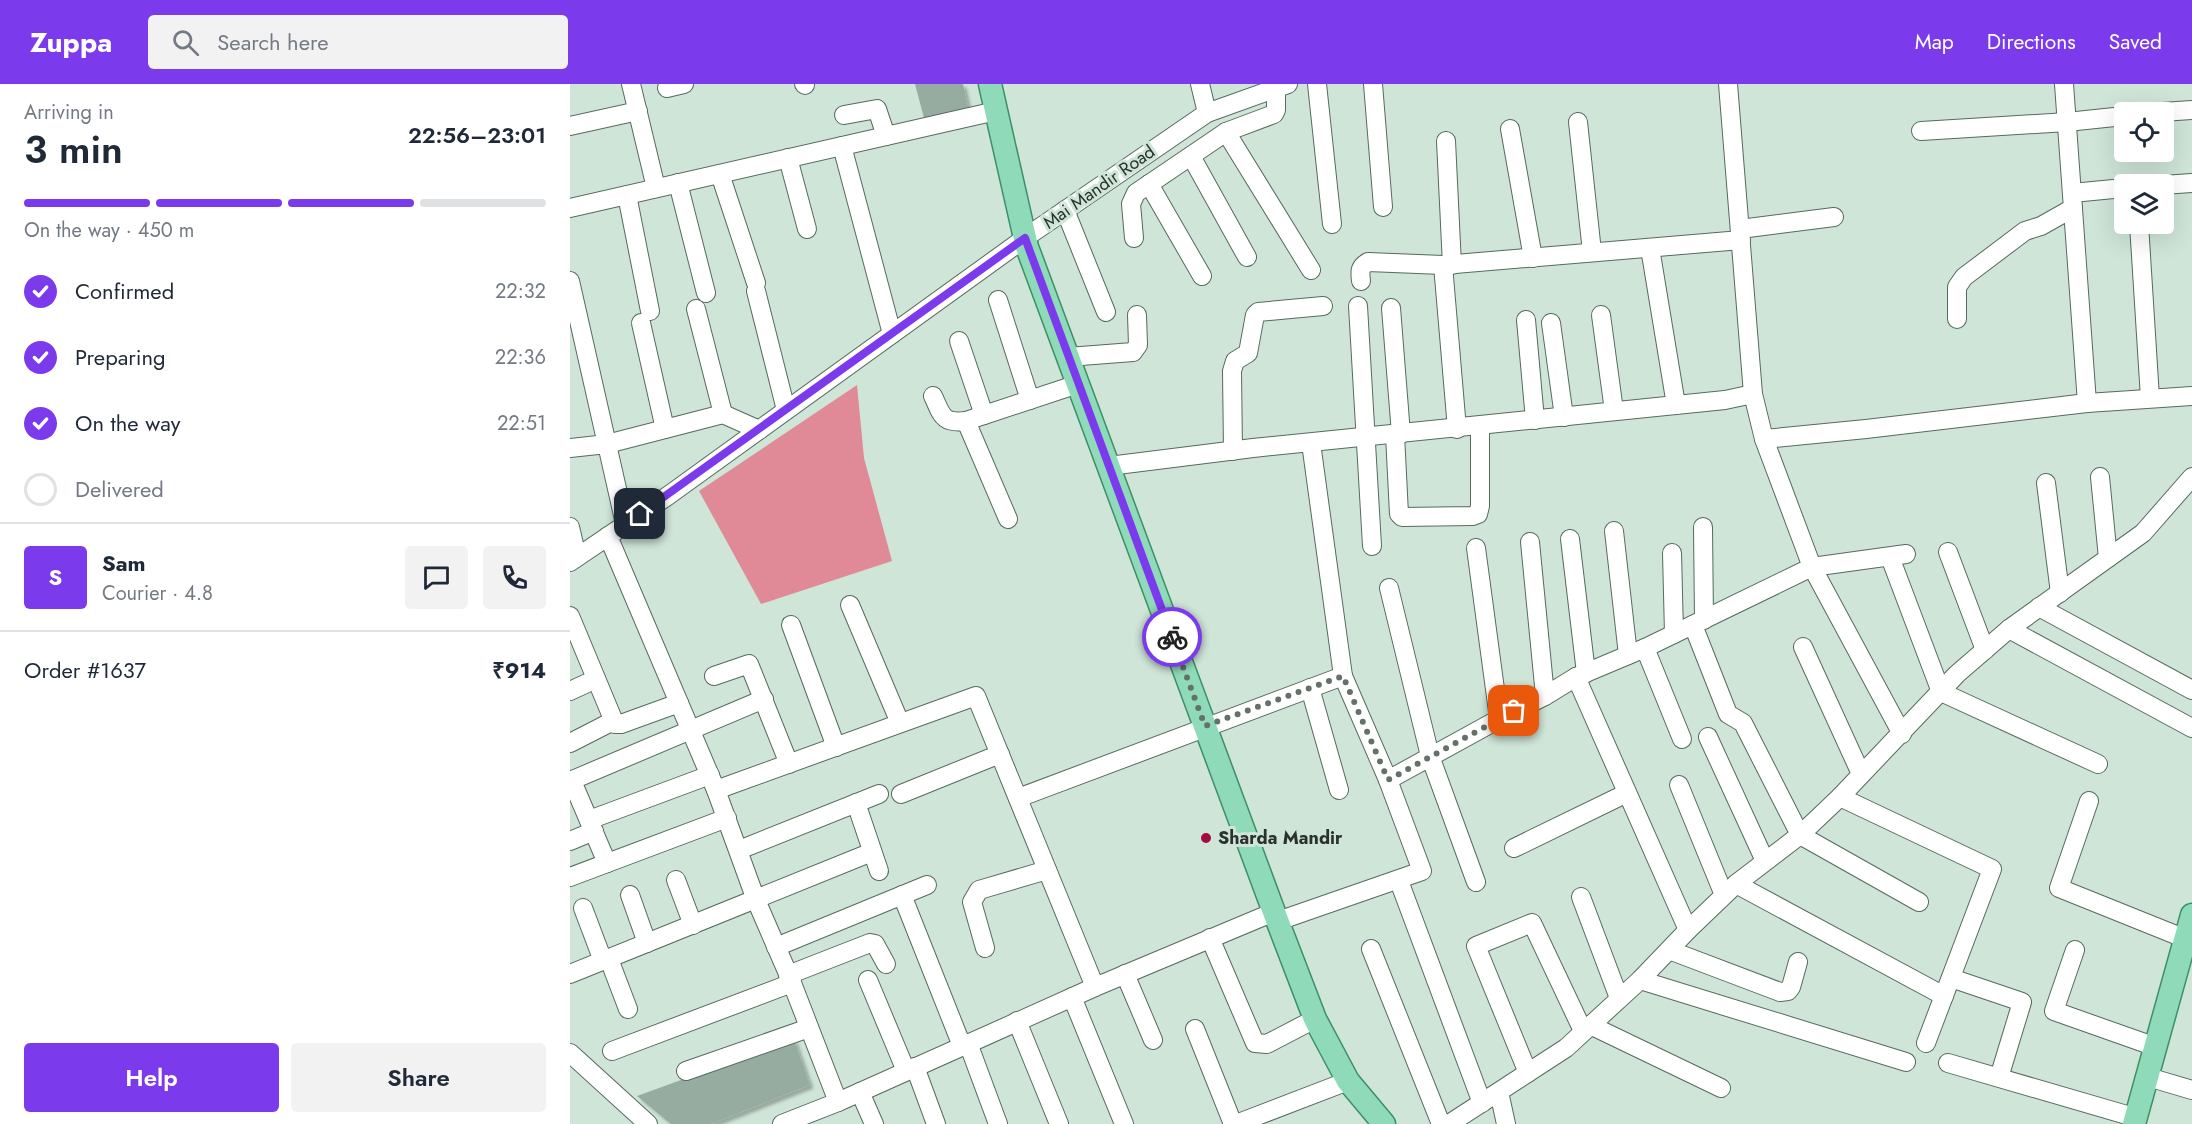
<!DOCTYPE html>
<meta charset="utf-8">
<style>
body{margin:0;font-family:Jost,sans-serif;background:#f2f2f3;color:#1f2937;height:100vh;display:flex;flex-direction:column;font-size:22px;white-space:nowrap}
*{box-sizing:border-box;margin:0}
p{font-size:20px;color:#747a83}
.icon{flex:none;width:33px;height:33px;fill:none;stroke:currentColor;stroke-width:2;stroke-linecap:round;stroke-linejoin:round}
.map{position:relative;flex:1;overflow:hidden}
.details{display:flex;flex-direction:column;background:#fff;width:570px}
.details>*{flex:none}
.tools{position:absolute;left:1544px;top:18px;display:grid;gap:12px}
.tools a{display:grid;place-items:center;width:60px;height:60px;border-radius:6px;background:#fff;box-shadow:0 6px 24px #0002;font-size:30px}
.pin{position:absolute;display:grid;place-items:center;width:51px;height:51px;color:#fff;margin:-26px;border-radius:12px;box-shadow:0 3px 9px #0006}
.courier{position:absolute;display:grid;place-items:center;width:60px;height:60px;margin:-30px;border:4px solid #7c3aed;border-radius:50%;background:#fff;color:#222;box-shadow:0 2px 8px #0007}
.headline em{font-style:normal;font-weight:600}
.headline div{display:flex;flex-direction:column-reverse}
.headline{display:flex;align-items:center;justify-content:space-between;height:102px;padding:0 24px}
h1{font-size:39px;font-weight:600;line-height:45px}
.bar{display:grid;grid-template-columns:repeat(4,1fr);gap:9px 6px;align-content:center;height:72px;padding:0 24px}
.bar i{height:8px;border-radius:4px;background:#e0e1e3}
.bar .active{background:#7c3aed}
.bar p{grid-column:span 4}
.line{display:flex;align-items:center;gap:15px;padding:0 24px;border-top:2px solid #e0e1e3}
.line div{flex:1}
.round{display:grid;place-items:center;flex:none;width:63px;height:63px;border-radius:6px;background:#f2f2f3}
ol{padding:0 24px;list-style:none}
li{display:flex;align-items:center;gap:18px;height:66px}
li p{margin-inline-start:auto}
li .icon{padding:6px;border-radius:50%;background:#7c3aed;color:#fff;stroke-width:4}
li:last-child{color:#747a83}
li i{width:33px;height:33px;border:3px solid #e0e1e3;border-radius:50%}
.cta{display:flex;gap:12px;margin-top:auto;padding:12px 24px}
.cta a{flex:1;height:69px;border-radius:6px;background:#7c3aed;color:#fff;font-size:24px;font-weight:600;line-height:69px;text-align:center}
.cta a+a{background:#f2f2f3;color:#1f2937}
header{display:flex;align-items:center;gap:36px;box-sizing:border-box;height:84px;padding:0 30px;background:#7c3aed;color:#fff}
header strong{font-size:28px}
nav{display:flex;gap:33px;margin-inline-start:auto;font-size:21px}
.search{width:420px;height:54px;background:#f2f2f3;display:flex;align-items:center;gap:15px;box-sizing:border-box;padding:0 21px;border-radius:6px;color:#747a83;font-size:22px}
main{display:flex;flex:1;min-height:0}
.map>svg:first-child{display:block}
.water{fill:#e18a97}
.building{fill:#97aca0;filter:url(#shadow)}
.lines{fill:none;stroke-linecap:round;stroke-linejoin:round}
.minor-casing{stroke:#566a5e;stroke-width:20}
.major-casing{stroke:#3c8f68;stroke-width:25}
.minor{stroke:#fff;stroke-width:18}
.major{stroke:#8fdab8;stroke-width:22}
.done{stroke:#647169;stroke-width:6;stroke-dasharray:0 10.8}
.route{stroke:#7c3aed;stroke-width:8}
.poi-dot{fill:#a40b41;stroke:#cfe5d8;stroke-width:2}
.labels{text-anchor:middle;stroke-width:6;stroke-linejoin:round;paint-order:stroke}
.street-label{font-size:18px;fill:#2a322d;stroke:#cfe5d8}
.poi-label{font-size:18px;font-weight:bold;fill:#2a322d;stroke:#cfe5d8;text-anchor:start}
</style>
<header>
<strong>Zuppa</strong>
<div class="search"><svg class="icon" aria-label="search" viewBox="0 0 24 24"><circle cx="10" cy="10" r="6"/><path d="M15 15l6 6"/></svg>Search here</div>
<nav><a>Map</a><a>Directions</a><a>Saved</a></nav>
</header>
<main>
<section class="details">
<div class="headline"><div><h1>3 min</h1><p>Arriving in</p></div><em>22:56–23:01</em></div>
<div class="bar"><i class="active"></i><i class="active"></i><i class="active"></i><i></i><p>On the way · 450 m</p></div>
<ol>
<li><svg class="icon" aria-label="check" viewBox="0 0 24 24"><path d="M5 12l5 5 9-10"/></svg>Confirmed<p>22:32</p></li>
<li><svg class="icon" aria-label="check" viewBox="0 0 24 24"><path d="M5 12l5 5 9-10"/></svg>Preparing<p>22:36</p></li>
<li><svg class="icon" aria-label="check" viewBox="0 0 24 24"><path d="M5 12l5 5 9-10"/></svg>On the way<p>22:51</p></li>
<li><i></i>Delivered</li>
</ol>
<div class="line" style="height:108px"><b class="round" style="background:#7c3aed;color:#fff">S</b><div><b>Sam</b><p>Courier · 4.8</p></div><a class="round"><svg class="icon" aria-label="chat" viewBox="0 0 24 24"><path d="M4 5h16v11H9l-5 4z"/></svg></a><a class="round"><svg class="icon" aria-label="phone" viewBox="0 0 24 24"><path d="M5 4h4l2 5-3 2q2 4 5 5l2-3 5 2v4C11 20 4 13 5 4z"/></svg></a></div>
<div class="line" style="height:78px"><div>Order #1637</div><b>₹914</b></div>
<div class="cta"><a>Help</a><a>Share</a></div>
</section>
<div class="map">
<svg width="1622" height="1040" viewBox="0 0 1622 1040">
<defs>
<filter id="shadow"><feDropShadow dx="3.5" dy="3.5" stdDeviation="1.5" flood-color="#0004"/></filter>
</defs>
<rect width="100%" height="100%" fill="#cfe5d8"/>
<polygon class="water" points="287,301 294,374 322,477 191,520 129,407"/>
<g class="building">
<polygon points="345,0 393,0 398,23 354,34"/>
<polygon points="224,955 240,1001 141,1040 101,1040 67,1012"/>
</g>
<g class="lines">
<defs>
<g id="minor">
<polyline points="61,0 86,104"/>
<polyline points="234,0 235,1"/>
<polyline points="630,0 637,29"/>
<polyline points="747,0 762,140"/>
<polyline points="803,0 813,123"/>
<polyline points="1158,0 1183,310 1194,355 1296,345 1517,319 1622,312"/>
<polyline points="1494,0 1517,319"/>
<polyline points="97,4 114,0"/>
<polyline points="1592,28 1622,26"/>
<polyline points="274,31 307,25 316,52"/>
<polyline points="1008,38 1022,168"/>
<polyline points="0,42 68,27"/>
<polyline points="940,45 963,174"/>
<polyline points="1351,47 1497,38 1554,32"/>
<polyline points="656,48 741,186"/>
<polyline points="876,57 882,181"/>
<polyline points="272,62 322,250"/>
<polyline points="621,72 677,173"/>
<polyline points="218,74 237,145"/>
<polyline points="150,90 186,199"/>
<polyline points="108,99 136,209"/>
<polyline points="579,100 632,192"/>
<polyline points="1593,101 1622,99"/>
<polyline points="1502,109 1554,104"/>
<polyline points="57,111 80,227"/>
<polyline points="0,124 426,27"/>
<polyline points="495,126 536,228"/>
<polyline points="1569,140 1580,314"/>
<polyline points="1170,145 1264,133"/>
<polyline points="564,154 561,120 566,109 656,48 704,30 706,26 706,4"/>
<polyline points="1080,164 1106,321"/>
<polyline points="0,197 55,440"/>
<path d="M791,197C790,188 789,183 798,178L873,181"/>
<polyline points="186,207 216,326"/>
<polyline points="428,216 460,316"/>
<polyline points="788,222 802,462"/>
<polyline points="821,224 831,350"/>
<polyline points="126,225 153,330"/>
<polyline points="1031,231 1044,327"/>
<polyline points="1387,235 1387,203 1394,193 1455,147 1471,142 1503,124"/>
<polyline points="956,236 965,336"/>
<polyline points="71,239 95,345"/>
<polyline points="981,239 994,333"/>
<polyline points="389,257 414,331"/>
<polyline points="498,273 563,268 568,261 567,231"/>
<path d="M363,312C372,331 372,340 396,337L508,300"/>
<polyline points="396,337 438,435"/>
<polyline points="887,345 873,181 1171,156"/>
<polyline points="825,351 829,430 832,433 903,432 908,430 910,422 910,342"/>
<polyline points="1194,355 1242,483 1332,650"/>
<polyline points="741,359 773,592 818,696 929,635 975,612 1006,593"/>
<polyline points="0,364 37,360 153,330 189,346"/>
<polyline points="663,367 662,287 665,277 678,269 685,231 688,228 753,222"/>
<polyline points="539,382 683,364 1155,316 1183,310"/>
<polyline points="1530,393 1538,474"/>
<polyline points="1476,399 1490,509"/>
<polyline points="0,443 7,473"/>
<polyline points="1133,443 1134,536"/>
<polyline points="1044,447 1058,571"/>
<polyline points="38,452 146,706"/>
<polyline points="1000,455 1016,589"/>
<polyline points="960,458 975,612"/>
<polyline points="906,464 929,635"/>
<polyline points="1378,468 1415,566"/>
<polyline points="1102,469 1104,550"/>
<polyline points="1320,473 1371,608 1528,680"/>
<polyline points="0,478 99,411 462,149 637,29 718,0"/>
<polyline points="819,504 860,672 906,798"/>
<polyline points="280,521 330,639"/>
<polyline points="1469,523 1622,606"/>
<polyline points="0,532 45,640 51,640 109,619"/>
<polyline points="221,541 266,663"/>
<polyline points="1123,541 1158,630 1173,639 1230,751 1349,818"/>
<polyline points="1439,545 1622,644"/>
<polyline points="1233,563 1291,690"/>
<polyline points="1075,564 1112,655"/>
<polyline points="144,592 179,580 219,680"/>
<polyline points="740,604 769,706"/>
<polyline points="0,607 26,595"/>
<polyline points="1138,653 1195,777"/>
<polyline points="0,659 43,637"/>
<polyline points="0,697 194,615"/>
<polyline points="2,697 37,779"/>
<polyline points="1109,701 1154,811"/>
<polyline points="331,710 430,670"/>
<polyline points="1270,713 1422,785 1356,959"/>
<polyline points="448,714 773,592"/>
<polyline points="1519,717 1489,804 1616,855"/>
<polyline points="286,719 309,787"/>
<polyline points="19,736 140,691"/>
<polyline points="0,757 24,747"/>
<polyline points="944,764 1057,709"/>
<polyline points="169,766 309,710"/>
<polyline points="0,793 157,734"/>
<polyline points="106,796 123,841"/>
<polyline points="829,797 912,1019"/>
<polyline points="1166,800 1374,912"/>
<polyline points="60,811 77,859"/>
<polyline points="332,811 392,962"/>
<polyline points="1011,813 1049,914"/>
<polyline points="13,824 33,877"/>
<polyline points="708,837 852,787 818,696"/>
<polyline points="1118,846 1006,593 1075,564 1242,483 1336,470"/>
<polyline points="640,854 685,959 697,960 745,935"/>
<polyline points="206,863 357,801"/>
<polyline points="415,864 402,818 409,806 477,786"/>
<polyline points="801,865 871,1040"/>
<polyline points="1099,866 1210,908 1218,907 1221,903 1228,878"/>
<polyline points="1505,866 1484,927 1586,963"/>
<polyline points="39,875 58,925"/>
<polyline points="0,890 302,768"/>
<polyline points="555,890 583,956"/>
<polyline points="218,891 300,859 305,860 316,880"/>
<polyline points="1381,894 1452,918 1431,987"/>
<polyline points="298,896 336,987"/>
<polyline points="1070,896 1336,978"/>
<polyline points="502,913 554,1040"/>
<polyline points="447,937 489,1040"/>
<polyline points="1020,941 1151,1004"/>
<polyline points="625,945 663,1040"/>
<polyline points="398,959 428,1040"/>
<polyline points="42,967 222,899"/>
<polyline points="0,969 78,1040"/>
<polyline points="1378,979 1567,1034"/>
<polyline points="345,983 366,1040"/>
<polyline points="116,987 239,944"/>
<polyline points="958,989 906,862 962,839 1013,947"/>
<polyline points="1578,993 1622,1006"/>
<polyline points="290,1008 304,1040"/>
<polyline points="929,1008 936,1040"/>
<polyline points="268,1018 222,899 186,816 146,706 406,612 525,903"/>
<polyline points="212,1040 268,1018 525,903 704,828"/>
<polyline points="666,1040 778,997"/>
<polyline points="879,1040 996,964 1070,896 1118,846 1166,800 1230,751 1270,713 1387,590 1439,545 1573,449 1622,393"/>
</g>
<g id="major">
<polyline points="420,0 457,163 704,828 745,935 778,997 814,1040"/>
<polyline points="1564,1040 1622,831"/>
</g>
</defs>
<use href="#minor" class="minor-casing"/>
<use href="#major" class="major-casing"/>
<use href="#minor" class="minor"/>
<use href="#major" class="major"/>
</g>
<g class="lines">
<polyline class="done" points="602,553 635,642 773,592 818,696 944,627"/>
<polyline class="route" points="70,430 455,154 602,553"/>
</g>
<circle class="poi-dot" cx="636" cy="754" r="6"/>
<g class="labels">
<g class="street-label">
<text transform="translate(529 103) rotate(-35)" y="6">Mai Mandir Road</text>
</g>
<g class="poi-label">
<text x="648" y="760">Sharda Mandir</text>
</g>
</g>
</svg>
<div class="tools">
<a><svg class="icon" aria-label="locate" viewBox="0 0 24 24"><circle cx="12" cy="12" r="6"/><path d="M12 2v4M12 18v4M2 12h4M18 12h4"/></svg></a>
<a><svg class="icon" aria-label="layers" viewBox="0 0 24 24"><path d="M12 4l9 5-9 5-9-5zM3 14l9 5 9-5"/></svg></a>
</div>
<div class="pin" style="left:944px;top:627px;background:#ea580c"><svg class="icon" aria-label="bag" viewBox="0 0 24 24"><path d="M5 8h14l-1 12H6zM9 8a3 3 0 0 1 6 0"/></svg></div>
<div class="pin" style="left:70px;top:430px;background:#1f2937"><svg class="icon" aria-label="home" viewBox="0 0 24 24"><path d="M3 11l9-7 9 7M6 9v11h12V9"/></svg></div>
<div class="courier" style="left:602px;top:553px"><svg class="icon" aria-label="bike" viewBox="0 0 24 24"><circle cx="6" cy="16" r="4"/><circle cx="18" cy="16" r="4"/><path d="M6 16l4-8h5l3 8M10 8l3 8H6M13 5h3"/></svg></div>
</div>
</main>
